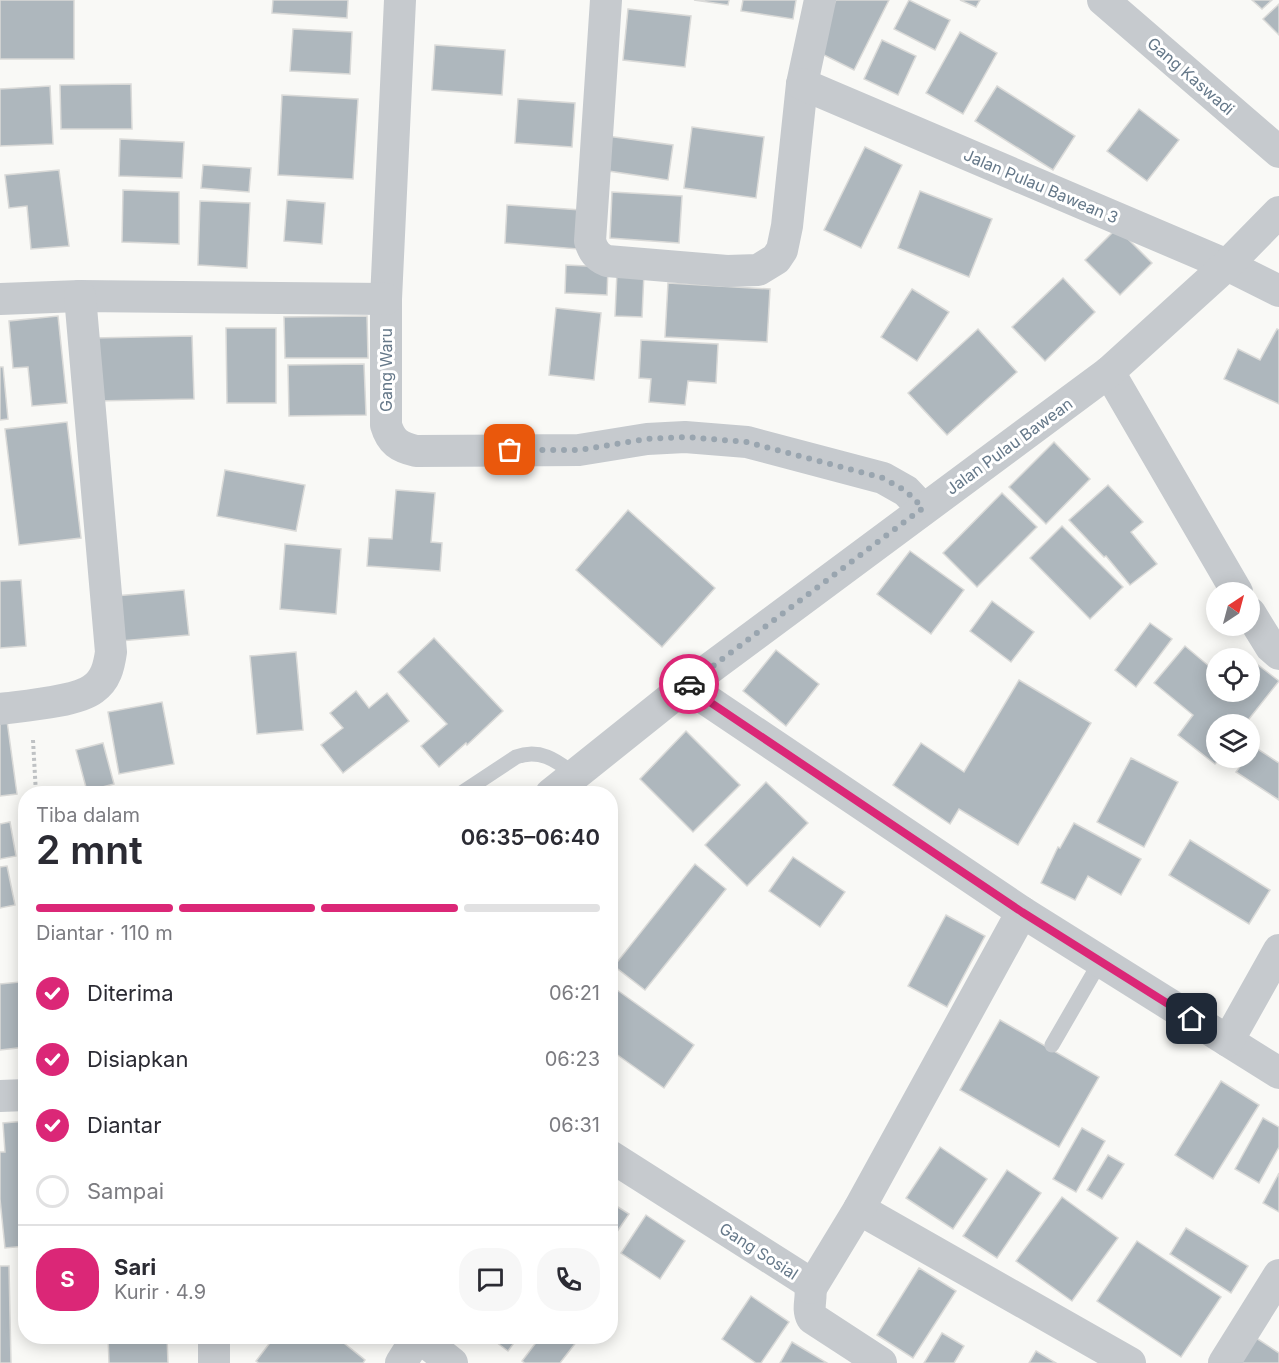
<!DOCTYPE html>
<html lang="id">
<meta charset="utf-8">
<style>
body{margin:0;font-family:Inter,sans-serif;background:#f7f7f7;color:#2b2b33;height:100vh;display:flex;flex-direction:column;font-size:22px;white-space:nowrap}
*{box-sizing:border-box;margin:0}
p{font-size:20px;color:#7c7c81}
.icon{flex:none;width:33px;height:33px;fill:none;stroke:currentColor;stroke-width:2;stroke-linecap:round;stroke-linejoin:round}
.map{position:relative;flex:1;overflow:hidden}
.side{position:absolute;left:18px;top:786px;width:600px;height:558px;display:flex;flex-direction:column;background:#fff;border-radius:24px;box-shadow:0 3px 15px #0003}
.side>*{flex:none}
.needle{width:39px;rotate:36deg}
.tools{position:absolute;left:1206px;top:582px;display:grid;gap:12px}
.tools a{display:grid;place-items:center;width:54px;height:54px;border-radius:50%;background:#fff;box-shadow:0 3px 15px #0003;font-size:30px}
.pin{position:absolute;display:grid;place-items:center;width:51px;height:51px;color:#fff;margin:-26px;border-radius:12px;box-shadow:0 3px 9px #0006}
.courier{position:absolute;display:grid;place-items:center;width:60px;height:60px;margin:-30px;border:4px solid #db2777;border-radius:50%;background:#fff;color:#222;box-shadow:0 2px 8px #0007}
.overview em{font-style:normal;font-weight:600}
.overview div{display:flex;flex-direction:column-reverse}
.overview{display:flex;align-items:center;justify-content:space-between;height:102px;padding:0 18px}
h1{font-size:39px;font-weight:600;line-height:45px}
.bar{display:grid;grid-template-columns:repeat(4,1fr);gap:9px 6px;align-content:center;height:72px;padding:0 18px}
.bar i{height:8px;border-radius:4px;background:#e1e1e2}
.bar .current{background:#db2777}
.bar p{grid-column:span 4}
.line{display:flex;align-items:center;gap:15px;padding:0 18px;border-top:2px solid #e1e1e2}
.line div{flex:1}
.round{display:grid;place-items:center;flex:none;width:63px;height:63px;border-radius:24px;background:#f7f7f7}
ol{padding:0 18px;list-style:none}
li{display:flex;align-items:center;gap:18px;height:66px}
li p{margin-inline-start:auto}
li .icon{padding:6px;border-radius:50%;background:#db2777;color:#fff;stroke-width:4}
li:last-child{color:#7c7c81}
li i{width:33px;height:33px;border:3px solid #e1e1e2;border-radius:50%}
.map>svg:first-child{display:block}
.building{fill:#aeb7bd;stroke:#dadad8;stroke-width:1.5}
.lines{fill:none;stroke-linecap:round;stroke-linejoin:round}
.path{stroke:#bfc2c4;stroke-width:4;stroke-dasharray:3 3;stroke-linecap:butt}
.lane{stroke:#c6cace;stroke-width:15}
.street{stroke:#c6cace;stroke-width:32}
.done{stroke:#99a5af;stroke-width:6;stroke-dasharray:0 10.8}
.route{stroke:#db2777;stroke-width:8}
.labels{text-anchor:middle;stroke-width:6;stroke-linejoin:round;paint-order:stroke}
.street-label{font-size:16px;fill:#657889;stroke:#fff}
</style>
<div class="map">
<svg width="1279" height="1363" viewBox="0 0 1279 1363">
<rect width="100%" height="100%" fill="#f9f9f6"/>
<g class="building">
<rect x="0" y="0" width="74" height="59"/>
<polygon points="273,0 348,0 347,18 272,13"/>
<polygon points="694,0 729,0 728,5"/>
<polygon points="743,0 796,0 793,19 741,11"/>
<polygon points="836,0 889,0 854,70 812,49"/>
<polygon points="909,0 950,20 935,50 894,29"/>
<polygon points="960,0 980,0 976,7"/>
<polygon points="1252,0 1272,0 1262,9"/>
<polygon points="1279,4 1279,35 1263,19"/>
<polygon points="628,9 691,16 685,67 623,60"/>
<polygon points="293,29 352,32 350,74 290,71"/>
<polygon points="960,32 997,53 963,114 926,93"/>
<polygon points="882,40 916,56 898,95 864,79"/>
<polygon points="435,45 505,50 502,95 432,90"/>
<polygon points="131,84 132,129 61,129 60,85"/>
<polygon points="50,86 53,144 0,146 0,89"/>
<polygon points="997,86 1075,136 1053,170 975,121"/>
<polygon points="282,95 358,99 353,179 278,175"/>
<polygon points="518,99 575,103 572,147 515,143"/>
<polygon points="1139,109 1179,140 1147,181 1107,151"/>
<polygon points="692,127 764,137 756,198 684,188"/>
<polygon points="607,136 673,145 668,180 602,170"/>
<polygon points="120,139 184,142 182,178 119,176"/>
<polygon points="865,147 902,165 861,248 824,230"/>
<polygon points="203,165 251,168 249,192 201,188"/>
<polygon points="59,170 69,246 31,249 27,206 9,208 5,175"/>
<polygon points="123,190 179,192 179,244 122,242"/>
<polygon points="920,191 992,219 969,277 898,248"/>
<polygon points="612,192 682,196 679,243 610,238"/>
<polygon points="287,200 325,203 322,244 284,241"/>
<polygon points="200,201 250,203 247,268 198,265"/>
<polygon points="507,205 581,210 578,249 505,243"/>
<polygon points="1117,228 1152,263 1120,295 1085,260"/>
<polygon points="566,265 608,267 607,295 565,293"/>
<polygon points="617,272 644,273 642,317 615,316"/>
<polygon points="1063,278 1095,312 1045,361 1012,327"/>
<polygon points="668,283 770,289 767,342 665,337"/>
<polygon points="912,289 949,312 917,361 881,337"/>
<polygon points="556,308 601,313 594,380 549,375"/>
<polygon points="58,316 67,403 32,406 28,367 13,368 9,321"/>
<polygon points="367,316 368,358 285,358 284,317"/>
<polygon points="226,328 276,328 276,403 227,403"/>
<polygon points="978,329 1017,372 947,435 908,393"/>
<polygon points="1277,329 1279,330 1279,404 1224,379 1238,349 1260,360"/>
<polygon points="192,336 194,399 95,401 93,338"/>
<polygon points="641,340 718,344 716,383 688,381 685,405 649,402 651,379 639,378"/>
<polygon points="364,364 366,415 289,416 288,365"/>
<polygon points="0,367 3,367 8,419 0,420"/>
<polygon points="67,422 81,538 19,545 5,429"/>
<polygon points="1054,442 1090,479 1046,524 1009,487"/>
<polygon points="225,470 305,485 296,531 217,516"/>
<polygon points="1108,485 1143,522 1131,532 1157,564 1130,585 1106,556 1104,557 1069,520"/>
<polygon points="396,490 435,493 431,542 442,543 440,571 367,566 369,538 392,539"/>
<polygon points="1002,493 1037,527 977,587 943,553"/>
<polygon points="628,510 715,588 662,647 576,570"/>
<polygon points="1062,526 1123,587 1090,619 1030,558"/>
<polygon points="285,544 341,549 336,614 280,609"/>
<polygon points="910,551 964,590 931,634 877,594"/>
<polygon points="21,580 26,646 0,648 0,581"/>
<polygon points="184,590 189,635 120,641 115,596"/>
<polygon points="992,601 1034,632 1011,662 970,631"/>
<polygon points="1150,623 1172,639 1136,687 1115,670"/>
<polygon points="434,638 503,711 467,745 466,743 439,767 421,746 447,724 398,672"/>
<polygon points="1185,646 1216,672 1216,692 1250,692 1250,658 1236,658 1241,652 1279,681 1245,724 1216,724 1216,758 1220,758 1215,764 1178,735 1193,715 1154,683"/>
<polygon points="776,650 819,684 786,726 743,691"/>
<polygon points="296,652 303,730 257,734 250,656"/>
<polygon points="1019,680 1091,723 1018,845 959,809 950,824 893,785 921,743 964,772"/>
<polygon points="356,691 369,708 387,693 409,721 343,773 321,745 343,728 330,713"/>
<polygon points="162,702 174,764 119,774 108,712"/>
<polygon points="7,721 17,794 0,796 0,722"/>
<polygon points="686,731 740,785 693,832 640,779"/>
<polygon points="103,743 114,784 87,791 76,750"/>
<polygon points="1253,746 1279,763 1279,800 1236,772 1246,758 1250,758 1250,752"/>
<polygon points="1131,758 1178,782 1144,847 1097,822"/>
<polygon points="766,782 808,823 747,886 705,845"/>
<polygon points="10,822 16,856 0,859 0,824"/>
<polygon points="1074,823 1141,859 1121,895 1088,876 1075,900 1041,883 1058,847 1060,848"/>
<polygon points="1190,840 1270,890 1249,924 1169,875"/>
<polygon points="793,857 845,892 820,927 769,891"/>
<polygon points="695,864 726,889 645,990 614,966"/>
<polygon points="7,866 15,905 0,908 0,867"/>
<polygon points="946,915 985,936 947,1007 908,986"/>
<polygon points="20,982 26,1047 0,1050 0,984"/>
<polygon points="610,985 694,1045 664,1088 612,1051 610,1052"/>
<polygon points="1000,1020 1099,1077 1059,1147 960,1090"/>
<polygon points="1221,1081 1259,1105 1213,1179 1175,1155"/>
<polygon points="1263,1118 1279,1127 1279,1147 1259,1183 1235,1169"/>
<polygon points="26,1121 26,1246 5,1248 0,1199 0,1152 5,1152 3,1123"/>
<polygon points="1082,1128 1105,1141 1076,1192 1053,1179"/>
<polygon points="940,1147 987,1179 953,1229 906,1198"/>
<polygon points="1108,1155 1124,1164 1102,1199 1087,1190"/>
<polygon points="1007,1170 1041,1193 997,1258 963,1236"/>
<polygon points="1279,1173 1279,1212 1263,1203"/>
<polygon points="1062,1197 1118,1238 1072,1301 1016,1261"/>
<polygon points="610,1202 629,1214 610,1242"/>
<polygon points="646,1215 685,1241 660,1279 621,1253"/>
<polygon points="1186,1228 1248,1266 1231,1293 1170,1254"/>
<polygon points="1137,1241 1221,1297 1181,1357 1097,1301"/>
<polygon points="0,1266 9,1266 11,1363 0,1363"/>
<polygon points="919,1268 956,1291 913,1358 877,1335"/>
<polygon points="751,1296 789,1322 761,1363 756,1363 722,1339"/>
<polygon points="942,1333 964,1346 954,1363 924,1363"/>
<polygon points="1250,1334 1279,1353 1279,1363 1230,1363"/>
<polygon points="108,1336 167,1336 168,1363 109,1363"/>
<polygon points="275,1336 335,1336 365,1360 363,1363 259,1363 256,1361"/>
<polygon points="488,1336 519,1336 508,1351"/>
<polygon points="541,1336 581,1336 560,1363 525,1363 522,1361"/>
<polygon points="792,1342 827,1363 780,1363"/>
<polygon points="1036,1351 1056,1363 1029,1363"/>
</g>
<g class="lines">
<polyline class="path" points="33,740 36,794"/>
<g class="lane">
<path d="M460,794L516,757C539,748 556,760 574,774"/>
<polyline points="1052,1045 1100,962"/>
</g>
<g class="street">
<path d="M400,0L386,299V425C391,442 399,447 416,451L579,450L647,439L685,437L747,442L883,478L906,491L923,509"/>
<path d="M606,0L590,241C593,251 597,257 607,261L727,271L758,270L776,259L782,250L787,226L802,84L820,0"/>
<polyline points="1103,0 1279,152"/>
<polyline points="802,84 1227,265 1279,291"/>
<polyline points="0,299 80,296 386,299"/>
<polyline points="1109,372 1237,592"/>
<polyline points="1250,613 1271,647 1279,654"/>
<polyline points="686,686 1022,912 1279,1073"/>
<path d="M0,709C22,706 76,702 93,689C106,680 109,666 111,652L80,296"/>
<polyline points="551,794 686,686 1109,372 1227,265 1279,212"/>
<polyline points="1228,1041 1279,950"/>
<polyline points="0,1096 26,1095"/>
<path d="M610,1156L805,1280C817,1292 805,1305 812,1318L881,1363"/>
<polyline points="859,1209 1130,1363"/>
<polyline points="811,1288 859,1209 1022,912"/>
<polyline points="418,1336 452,1363"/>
<polyline points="214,1363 214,1336"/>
<polyline points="401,1363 418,1336"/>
<polyline points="1224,1363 1279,1275"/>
</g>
</g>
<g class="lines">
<polyline class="done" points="510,450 579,450 647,439 685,437 747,442 883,478 906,491 923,508 689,684"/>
<polyline class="route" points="689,684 686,686 1022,912 1192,1019"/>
</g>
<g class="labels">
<g class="street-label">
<text transform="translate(1191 76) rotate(41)" y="6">Gang Kaswadi</text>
<text transform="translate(1041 186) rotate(23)" y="6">Jalan Pulau Bawean 3</text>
<text transform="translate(386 370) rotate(-90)" y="6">Gang Waru</text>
<text transform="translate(1009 446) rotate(-36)" y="6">Jalan Pulau Bawean</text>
<text transform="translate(759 1251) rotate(33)" y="6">Gang Sosial</text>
</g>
</g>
</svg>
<div class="tools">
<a><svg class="needle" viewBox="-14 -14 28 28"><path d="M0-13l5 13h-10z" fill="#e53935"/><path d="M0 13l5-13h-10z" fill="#7c7c81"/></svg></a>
<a><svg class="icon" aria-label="locate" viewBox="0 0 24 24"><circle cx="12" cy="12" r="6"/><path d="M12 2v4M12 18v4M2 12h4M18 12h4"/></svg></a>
<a><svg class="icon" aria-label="layers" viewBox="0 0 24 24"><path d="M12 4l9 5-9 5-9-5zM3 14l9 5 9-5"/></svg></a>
</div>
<div class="pin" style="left:510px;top:450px;background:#ea580c"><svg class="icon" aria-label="bag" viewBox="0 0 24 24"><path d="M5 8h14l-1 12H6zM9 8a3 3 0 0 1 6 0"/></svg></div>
<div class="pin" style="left:1192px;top:1019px;background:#1f2937"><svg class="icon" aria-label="home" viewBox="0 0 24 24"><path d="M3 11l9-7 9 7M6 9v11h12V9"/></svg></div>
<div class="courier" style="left:689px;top:684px"><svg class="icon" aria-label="car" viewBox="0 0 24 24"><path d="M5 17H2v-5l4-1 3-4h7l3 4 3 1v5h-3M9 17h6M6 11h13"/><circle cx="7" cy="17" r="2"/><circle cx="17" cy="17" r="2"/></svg></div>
<section class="side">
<div class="overview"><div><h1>2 mnt</h1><p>Tiba dalam</p></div><em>06:35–06:40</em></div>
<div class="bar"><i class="current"></i><i class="current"></i><i class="current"></i><i></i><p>Diantar · 110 m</p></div>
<ol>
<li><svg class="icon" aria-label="check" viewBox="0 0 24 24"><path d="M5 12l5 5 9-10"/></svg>Diterima<p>06:21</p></li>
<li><svg class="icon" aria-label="check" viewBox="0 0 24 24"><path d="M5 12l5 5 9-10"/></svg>Disiapkan<p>06:23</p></li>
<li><svg class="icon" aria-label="check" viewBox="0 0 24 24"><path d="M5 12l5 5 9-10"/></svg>Diantar<p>06:31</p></li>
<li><i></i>Sampai</li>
</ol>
<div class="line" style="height:108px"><b class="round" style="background:#db2777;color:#fff">S</b><div><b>Sari</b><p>Kurir · 4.9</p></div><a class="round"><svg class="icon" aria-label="chat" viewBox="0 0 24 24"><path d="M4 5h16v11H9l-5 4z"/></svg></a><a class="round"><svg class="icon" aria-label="phone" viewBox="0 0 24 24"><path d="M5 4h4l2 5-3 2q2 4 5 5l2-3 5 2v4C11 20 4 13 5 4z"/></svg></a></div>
</section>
</div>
